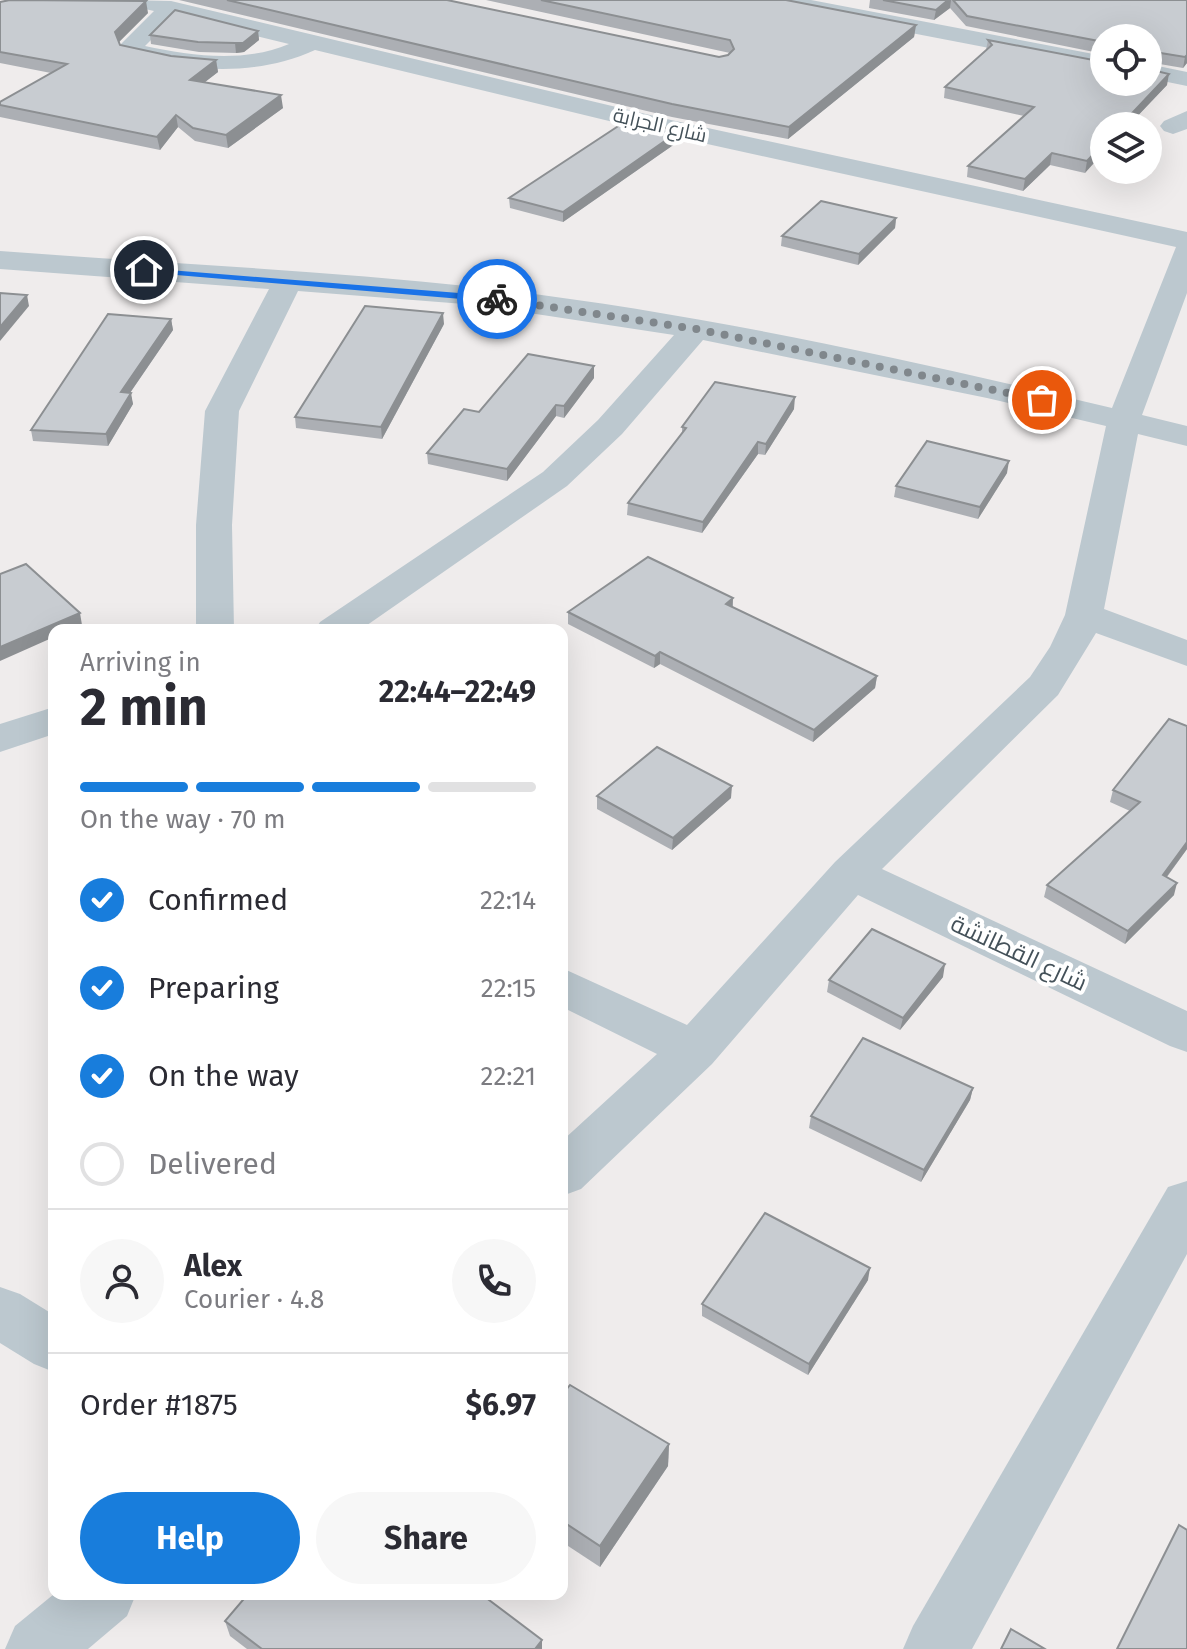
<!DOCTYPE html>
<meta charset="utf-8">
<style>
body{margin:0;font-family:"Fira Sans",Cairo,sans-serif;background:#f7f7f7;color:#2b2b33;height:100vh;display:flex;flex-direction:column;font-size:30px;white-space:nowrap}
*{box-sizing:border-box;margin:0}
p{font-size:26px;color:#7c7c81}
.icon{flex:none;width:44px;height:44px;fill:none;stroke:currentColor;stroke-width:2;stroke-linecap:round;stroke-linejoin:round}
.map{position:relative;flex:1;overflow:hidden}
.drawer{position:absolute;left:48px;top:624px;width:520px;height:976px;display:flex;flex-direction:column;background:#fff;border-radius:16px;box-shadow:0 8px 32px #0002}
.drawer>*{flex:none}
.buttons{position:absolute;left:1090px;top:24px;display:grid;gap:16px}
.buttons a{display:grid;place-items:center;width:72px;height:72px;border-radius:50%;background:#fff;box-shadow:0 8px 32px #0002;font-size:40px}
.pin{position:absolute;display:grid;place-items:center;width:68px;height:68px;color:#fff;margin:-34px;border:4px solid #fff;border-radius:50%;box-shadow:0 2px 8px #0007}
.courier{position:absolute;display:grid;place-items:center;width:80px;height:80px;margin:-40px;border:6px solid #1a73e8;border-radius:50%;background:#fff;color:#222;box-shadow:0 2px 10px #0007}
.overview em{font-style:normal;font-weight:700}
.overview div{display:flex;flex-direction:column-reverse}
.overview{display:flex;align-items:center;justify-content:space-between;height:136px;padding:0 32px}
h1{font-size:52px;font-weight:700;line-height:60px}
.bar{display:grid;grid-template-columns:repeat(4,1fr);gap:12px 8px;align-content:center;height:96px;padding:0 32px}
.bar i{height:10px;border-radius:6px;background:#e1e1e2}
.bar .current{background:#187ddc}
.bar p{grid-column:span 4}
.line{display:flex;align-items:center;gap:20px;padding:0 32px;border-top:2px solid #e1e1e2}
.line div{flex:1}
.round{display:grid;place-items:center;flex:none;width:84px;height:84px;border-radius:42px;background:#f7f7f7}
ol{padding:0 32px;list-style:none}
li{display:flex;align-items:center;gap:24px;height:88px}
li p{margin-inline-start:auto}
li .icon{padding:8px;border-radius:50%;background:#187ddc;color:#fff;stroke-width:4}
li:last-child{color:#7c7c81}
li i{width:44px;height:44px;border:4px solid #e1e1e2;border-radius:50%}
.cta{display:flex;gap:16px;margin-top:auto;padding:16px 32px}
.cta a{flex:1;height:92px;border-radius:48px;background:#187ddc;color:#fff;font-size:32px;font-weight:700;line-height:92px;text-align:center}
.cta a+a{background:#f7f7f7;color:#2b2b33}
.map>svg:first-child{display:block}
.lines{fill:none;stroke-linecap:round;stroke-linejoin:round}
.street{fill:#bcc8cf;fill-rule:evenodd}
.wall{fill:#acafb4}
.shaded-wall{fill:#8c8f92}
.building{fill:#c8ccd1;stroke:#8c8f92;stroke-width:2}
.route{fill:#1a73e8}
.done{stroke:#80878c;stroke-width:8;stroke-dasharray:0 14.4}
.labels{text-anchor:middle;stroke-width:8;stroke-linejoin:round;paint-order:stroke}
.far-street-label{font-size:20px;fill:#445159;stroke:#fff}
.street-label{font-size:24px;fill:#445159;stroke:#fff}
</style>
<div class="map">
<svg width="1187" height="1649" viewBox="0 0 1187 1649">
<rect width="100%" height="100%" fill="#efecec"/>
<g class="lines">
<g class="street">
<path d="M124,0L171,1L671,120L1187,232V293L1142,415L1187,426V446L1138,434L1104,609L1187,640V666L1096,633L1058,695L882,869L1187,1011V1052L1170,1046L858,895L712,1064L581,1189L562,1196V1141L657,1054L562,1007V968L687,1025L835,862L1030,677L1050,647L1065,615L1106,426L987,398L703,340L622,434L567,486L360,630H315L320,622L543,472L598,420L674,335L477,305L298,291L239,411L232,525L234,630H196V525L205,411L269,289L0,269V251C159,263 318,270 476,287C687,310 906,359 1112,408L1176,247L671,136L315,50C253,78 189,71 125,55L119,46L154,11L127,5ZM175,16L289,44C245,63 191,56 145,46Z"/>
<polygon points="765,0 811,0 1104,56 1104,70 776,7"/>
<polygon points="1148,64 1187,72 1187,86 1148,78"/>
<polygon points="1187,111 1187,129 1173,134 1164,131 1160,126 1164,121"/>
<polygon points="54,707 54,734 0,752 0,724"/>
<polygon points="1187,1181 1187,1254 972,1649 903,1649 913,1626 1168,1187"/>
<polygon points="0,1287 20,1294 54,1315 54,1372 34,1364 0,1343"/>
<polygon points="54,1594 136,1594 127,1616 88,1649 5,1649 15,1626"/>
</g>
</g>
<g class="wall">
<polygon points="179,0 447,0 719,57 728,55 730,53 486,0 786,0 916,25 914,37 788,139 672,117"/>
<polygon points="870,0 1187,0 1187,63 1183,68 1148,62 1104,38 1104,54 966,26 950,8 934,20 869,8"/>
<polygon points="0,2 148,13 119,42 120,45 171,56 216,60 218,72 205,82 283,108 228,148 195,141 178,127 160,150 0,117 0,102 51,73 0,63"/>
<polygon points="258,31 259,40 244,52 236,53 199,52 151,44 150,35"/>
<polygon points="988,40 1167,85 1128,126 1104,126 1085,173 1050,165 1023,191 967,177 968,166 1024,116 944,98 945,87 986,50"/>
<polygon points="679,131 679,141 563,222 510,208 509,198"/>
<polygon points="896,218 895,228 858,265 781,246 782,236"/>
<polygon points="171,319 173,330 130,393 133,404 108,446 33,441 31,430"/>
<polygon points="444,324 382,439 296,428 295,417"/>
<polygon points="594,378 564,418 556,416 507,481 428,464 427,453 479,412"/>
<polygon points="794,409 765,455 758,454 702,533 627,515 628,503 682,433 682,427"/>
<polygon points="1007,473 978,519 894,497 896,486"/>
<polygon points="733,598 733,607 877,676 875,688 813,742 660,664 654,668 568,624 568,612"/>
<polygon points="1187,726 1187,849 1167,877 1174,895 1125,944 1044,897 1047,885 1130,811 1110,802 1113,790"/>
<polygon points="597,796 731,798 672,850 597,809"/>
<polygon points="943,977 900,1030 827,992 829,980"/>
<polygon points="973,1088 970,1100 921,1182 809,1128 811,1116"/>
<polygon points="868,1280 808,1375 702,1316 702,1304"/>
<polygon points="562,1395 669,1444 668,1466 600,1567 562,1542"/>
<polygon points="225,1621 542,1649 247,1649 230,1636"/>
</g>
<g class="shaded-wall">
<polygon points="948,0 951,0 950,8 934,20 936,10"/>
<polygon points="146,1 148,13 117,44 115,32"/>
<polygon points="916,25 914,37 788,139 789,127"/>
<polygon points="258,31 259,40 244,52 236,53 235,43"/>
<polygon points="1187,55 1187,63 1183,68 1185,57"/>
<polygon points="216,60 218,72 192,92 190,80"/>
<polygon points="1169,74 1167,85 1128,126 1120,126"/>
<polygon points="281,95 283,108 228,148 226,135"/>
<polygon points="176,115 178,127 160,150 157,137"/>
<polygon points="679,131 679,141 563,222 563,212"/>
<polygon points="1104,143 1104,152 1085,173 1087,161"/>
<polygon points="1052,153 1050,165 1023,191 1025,179"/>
<polygon points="896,218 895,228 858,265 859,254"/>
<polygon points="27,295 29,306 0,341 0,327"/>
<polygon points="443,313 444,324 382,439 381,427"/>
<polygon points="171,319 173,330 123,403 121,392"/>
<polygon points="594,366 594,378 564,418 564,406"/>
<polygon points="131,393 133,404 108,446 106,434"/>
<polygon points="795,397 794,409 765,455 766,444"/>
<polygon points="556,405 556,416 507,481 507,469"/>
<polygon points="758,442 758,454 702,533 703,522"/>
<polygon points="1009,461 1007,473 978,519 980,507"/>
<polygon points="733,598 732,610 726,604"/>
<polygon points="80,613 82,625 70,630 54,630 54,637 0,661 0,647"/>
<polygon points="660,652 660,664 654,668 655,656"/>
<polygon points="877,676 875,688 813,742 814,730"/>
<polygon points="732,786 731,798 672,850 673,838"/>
<polygon points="1187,842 1187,849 1159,887 1163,875"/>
<polygon points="1177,883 1174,895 1125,944 1128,931"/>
<polygon points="945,964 943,977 900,1030 903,1018"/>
<polygon points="973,1088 970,1100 921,1182 924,1170"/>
<polygon points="870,1268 868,1280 808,1375 809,1364"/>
<polygon points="669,1444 668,1466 600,1567 600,1546"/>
<polygon points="542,1640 542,1649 535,1649"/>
</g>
<g class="building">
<polygon points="10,0 146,1 115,32 120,45 171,56 216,60 190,80 281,95 226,135 193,128 176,115 157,137 0,105 0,102 67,64 0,52 0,2"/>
<polygon points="227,0 447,0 719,57 728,55 734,49 730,40 541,0 786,0 916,25 789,127 672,104"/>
<polygon points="883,0 948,0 936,10"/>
<polygon points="953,0 1187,0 1187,55 1185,57 1148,51 1148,67 1148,38 1104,38 1104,42 967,16"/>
<polygon points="175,10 258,31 243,43 235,43 198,42 150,35"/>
<polygon points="988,40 1104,62 1104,82 1148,82 1148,69 1169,74 1120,126 1104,126 1104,143 1087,161 1052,153 1025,179 968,166 1034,107 945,87 992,45"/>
<polygon points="629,119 679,131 563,212 509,198"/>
<polygon points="821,201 896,218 859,254 782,236"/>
<polygon points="0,293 27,295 0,327"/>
<polygon points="365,306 443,313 381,427 295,417"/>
<polygon points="108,314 171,319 121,392 131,393 106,434 31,430"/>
<polygon points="528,354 594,366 564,406 556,405 507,469 427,453 464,409 479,412"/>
<polygon points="715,382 795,397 766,444 758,442 703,522 628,503 686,428 682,427"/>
<polygon points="927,441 1009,461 980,507 896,486"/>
<polygon points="648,557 733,598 726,604 877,676 814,730 660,652 655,656 568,612"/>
<polygon points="26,564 80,613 0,647 0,574"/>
<polygon points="1169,719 1187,726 1187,842 1163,875 1177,883 1128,931 1047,885 1140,802 1113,790"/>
<polygon points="657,747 732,786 673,838 597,796"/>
<polygon points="872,929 945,964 903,1018 829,980"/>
<polygon points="863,1038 973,1088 924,1170 811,1116"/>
<polygon points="765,1213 870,1268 809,1364 702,1304"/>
<polygon points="570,1385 669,1444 600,1546 562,1521 562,1395"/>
<polygon points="1179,1525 1187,1530 1187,1649 1117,1649"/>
<polygon points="248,1594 481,1594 542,1640 535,1649 262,1649 225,1621"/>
<polygon points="1011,1629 1045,1649 1001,1649"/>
</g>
<polygon class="route" points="144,268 497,296 502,299 497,302 141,272"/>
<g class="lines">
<polyline class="done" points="497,299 696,329 1042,400"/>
</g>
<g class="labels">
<g class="far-street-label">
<text transform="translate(660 125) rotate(13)" y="7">شارع الجرابة</text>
</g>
<g class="street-label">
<text transform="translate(1019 953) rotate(25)" y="8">شارع القطانشة</text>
</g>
</g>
</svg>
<div class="buttons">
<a><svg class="icon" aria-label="locate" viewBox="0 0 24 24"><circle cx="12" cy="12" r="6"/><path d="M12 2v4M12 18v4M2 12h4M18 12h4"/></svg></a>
<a><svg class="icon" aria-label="layers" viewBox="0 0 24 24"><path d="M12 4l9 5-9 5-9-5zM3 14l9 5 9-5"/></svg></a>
</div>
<div class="pin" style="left:1042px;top:400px;background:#ea580c"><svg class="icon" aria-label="bag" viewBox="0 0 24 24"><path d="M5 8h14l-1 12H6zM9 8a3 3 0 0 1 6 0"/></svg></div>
<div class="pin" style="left:144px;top:270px;background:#1f2937"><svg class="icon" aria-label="home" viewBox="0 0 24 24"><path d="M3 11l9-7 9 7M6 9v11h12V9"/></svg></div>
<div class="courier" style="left:497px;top:299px"><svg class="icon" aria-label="bike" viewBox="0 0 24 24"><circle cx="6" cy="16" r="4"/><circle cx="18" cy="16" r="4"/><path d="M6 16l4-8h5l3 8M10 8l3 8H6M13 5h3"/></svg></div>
<section class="drawer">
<div class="overview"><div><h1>2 min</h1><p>Arriving in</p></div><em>22:44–22:49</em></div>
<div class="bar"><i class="current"></i><i class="current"></i><i class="current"></i><i></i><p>On the way · 70 m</p></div>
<ol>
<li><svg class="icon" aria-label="check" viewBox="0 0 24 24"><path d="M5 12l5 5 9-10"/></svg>Confirmed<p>22:14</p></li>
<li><svg class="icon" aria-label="check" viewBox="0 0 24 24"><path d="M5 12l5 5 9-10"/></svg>Preparing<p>22:15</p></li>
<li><svg class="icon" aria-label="check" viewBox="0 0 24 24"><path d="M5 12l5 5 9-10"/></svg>On the way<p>22:21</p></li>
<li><i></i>Delivered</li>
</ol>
<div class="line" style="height:144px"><a class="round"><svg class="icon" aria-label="person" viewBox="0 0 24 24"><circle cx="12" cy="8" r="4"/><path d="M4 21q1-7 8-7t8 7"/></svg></a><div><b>Alex</b><p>Courier · 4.8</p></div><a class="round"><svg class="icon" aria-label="phone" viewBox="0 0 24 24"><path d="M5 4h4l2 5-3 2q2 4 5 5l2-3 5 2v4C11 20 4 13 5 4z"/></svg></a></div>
<div class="line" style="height:104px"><div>Order #1875</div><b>$6.97</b></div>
<div class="cta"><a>Help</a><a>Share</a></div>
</section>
</div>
